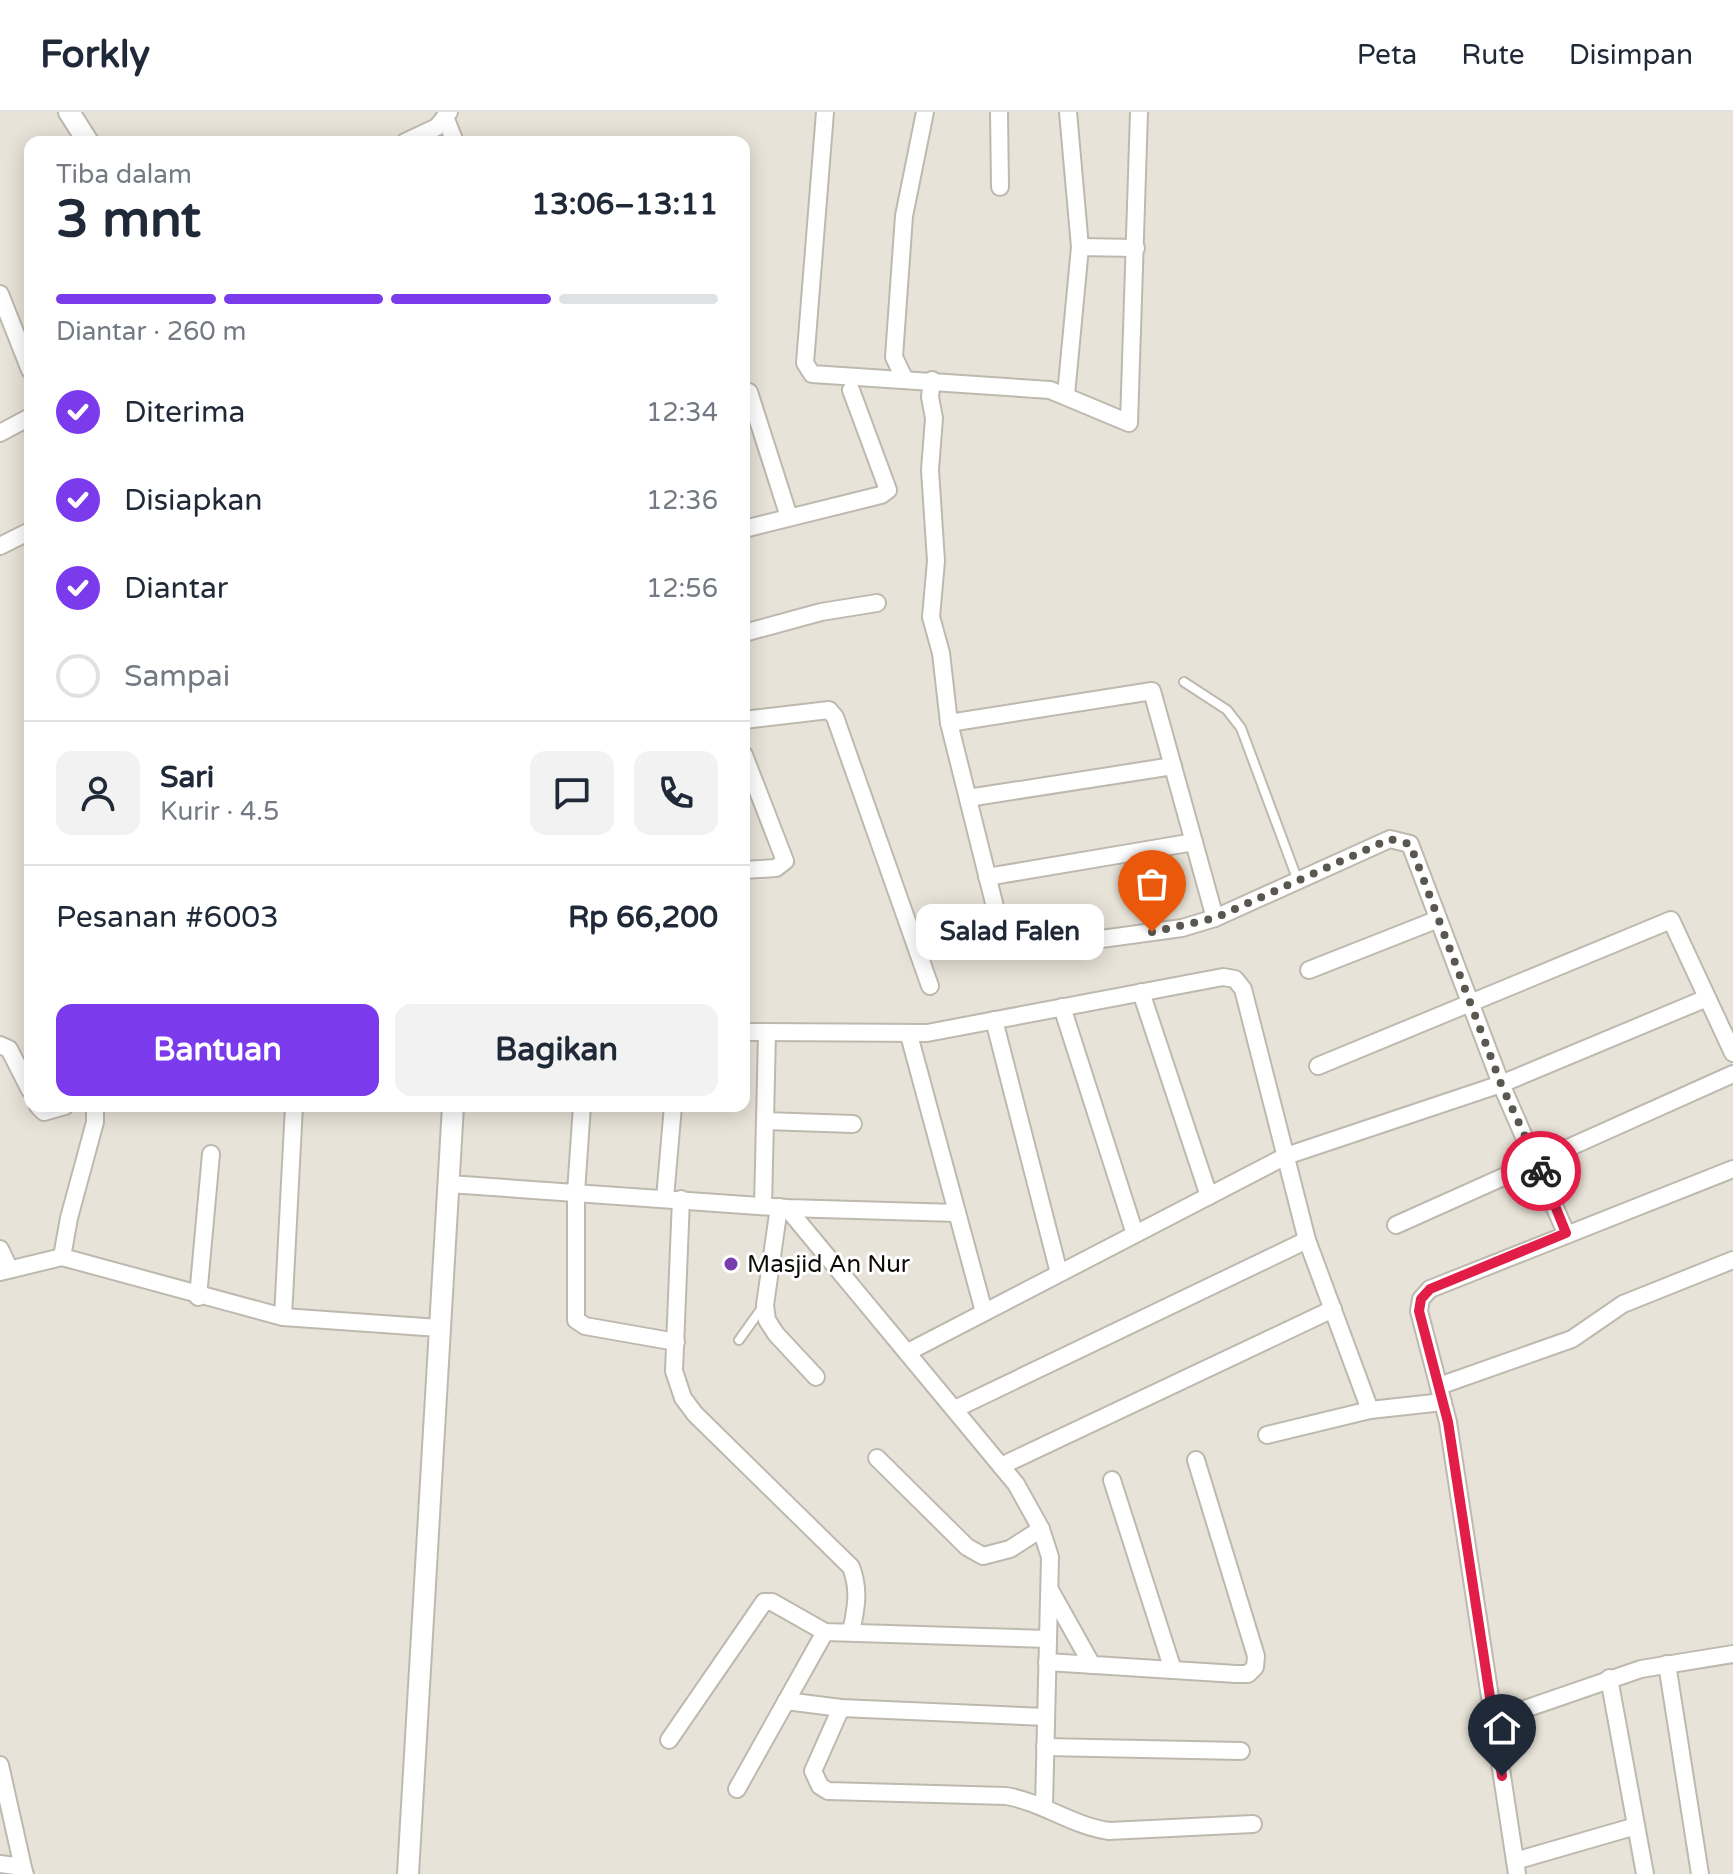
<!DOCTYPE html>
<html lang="id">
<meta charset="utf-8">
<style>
body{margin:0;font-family:"Varela Round",sans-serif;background:#f2f2f3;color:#1f2937;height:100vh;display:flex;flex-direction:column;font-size:30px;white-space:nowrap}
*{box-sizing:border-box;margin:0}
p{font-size:26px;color:#747a83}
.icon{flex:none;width:44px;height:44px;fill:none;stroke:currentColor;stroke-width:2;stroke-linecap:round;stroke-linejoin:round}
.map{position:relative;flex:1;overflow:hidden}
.drawer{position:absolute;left:24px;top:24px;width:726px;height:976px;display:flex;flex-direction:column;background:#fff;border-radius:16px;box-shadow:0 4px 20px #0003}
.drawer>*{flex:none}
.pin{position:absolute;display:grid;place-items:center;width:68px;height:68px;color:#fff;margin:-82px -34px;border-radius:50% 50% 50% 0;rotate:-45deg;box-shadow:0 0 8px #0007}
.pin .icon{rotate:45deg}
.courier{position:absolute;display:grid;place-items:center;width:80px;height:80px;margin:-40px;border:6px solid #e11d48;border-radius:50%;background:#fff;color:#222;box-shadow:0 2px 10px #0007}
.bubble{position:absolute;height:56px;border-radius:16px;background:#fff;box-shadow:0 4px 20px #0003;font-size:26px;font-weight:800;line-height:56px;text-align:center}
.summary em{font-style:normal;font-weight:800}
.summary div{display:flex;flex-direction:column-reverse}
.summary{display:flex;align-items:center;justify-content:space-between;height:136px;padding:0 32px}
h1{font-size:52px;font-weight:800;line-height:60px}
.bar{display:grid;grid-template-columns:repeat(4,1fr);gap:12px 8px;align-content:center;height:96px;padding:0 32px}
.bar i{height:10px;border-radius:6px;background:#e0e1e3}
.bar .on{background:#7c3aed}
.bar p{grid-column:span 4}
.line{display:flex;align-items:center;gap:20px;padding:0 32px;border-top:2px solid #e0e1e3}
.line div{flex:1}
.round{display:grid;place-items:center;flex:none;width:84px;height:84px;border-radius:16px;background:#f2f2f3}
ol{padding:0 32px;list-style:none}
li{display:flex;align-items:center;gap:24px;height:88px}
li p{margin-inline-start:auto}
li .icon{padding:8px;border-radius:50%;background:#7c3aed;color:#fff;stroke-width:4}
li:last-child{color:#747a83}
li i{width:44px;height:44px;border:4px solid #e0e1e3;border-radius:50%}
.cta{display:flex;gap:16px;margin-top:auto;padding:16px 32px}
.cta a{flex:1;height:92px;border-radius:16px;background:#7c3aed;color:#fff;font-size:32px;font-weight:800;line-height:92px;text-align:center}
.cta a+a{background:#f2f2f3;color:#1f2937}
header{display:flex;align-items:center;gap:48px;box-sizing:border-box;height:112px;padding:0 40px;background:#fff;border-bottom:2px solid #e0e1e3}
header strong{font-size:38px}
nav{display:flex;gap:44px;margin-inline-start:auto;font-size:28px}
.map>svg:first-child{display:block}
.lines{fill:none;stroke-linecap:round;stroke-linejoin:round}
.service-casing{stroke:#beb9ae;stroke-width:12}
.minor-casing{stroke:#beb9ae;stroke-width:20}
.tertiary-casing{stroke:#beb9ae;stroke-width:24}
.service{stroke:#fff;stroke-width:8}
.minor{stroke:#fff;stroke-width:16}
.tertiary{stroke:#fff;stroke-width:20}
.done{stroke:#5a5751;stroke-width:8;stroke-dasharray:0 14.4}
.route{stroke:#e11d48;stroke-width:10}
.poi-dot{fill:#783bb0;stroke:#fff;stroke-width:3}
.labels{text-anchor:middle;stroke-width:6;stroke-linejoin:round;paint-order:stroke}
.poi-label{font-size:24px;fill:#0e0c09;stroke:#fff;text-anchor:start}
</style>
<header>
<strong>Forkly</strong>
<nav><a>Peta</a><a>Rute</a><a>Disimpan</a></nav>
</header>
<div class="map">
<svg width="1733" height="1762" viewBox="0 0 1733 1762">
<rect width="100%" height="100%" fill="#e8e3d8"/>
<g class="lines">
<defs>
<g id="service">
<polyline points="1184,570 1227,598 1241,616 1298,769"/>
<polyline points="739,1228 764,1193"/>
</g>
<g id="minor">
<polyline points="825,0 805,251 812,262 1050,278 1129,311 1139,0"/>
<polyline points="999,0 1000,75"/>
<polyline points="1068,0 1080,135"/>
<polyline points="445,5 455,30"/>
<polyline points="405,30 437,15 449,0"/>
<polyline points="0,182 30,258"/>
<polyline points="905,268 894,245 904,104 925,0"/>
<path d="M932,268L930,285L934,306L930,358L936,449L931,505L941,541L949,611L1001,819C1010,832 1018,835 1035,836L1182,816L1215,806L1390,727L1410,732L1501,972L1566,1121"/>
<polyline points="749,280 789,405"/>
<polyline points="1066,283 1080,135 1136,136"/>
<polyline points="0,321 30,305"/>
<polyline points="744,417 881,383 888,378 851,278"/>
<polyline points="0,434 30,419"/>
<polyline points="744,521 821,500 877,491"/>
<polyline points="744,608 829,598 835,605 930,874"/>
<polyline points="949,611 1152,579 1215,806"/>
<polyline points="744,643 785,749 776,756 744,758"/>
<polyline points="968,686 1173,654"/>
<polyline points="987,765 1194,730"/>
<polyline points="1309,858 1436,808"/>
<polyline points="1141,880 1209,1084"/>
<polyline points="1062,895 1135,1122"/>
<polyline points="994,908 1059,1161"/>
<polyline points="744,920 927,921 1223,865 1235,867 1243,877 1307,1128 1370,1298"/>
<polyline points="909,923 984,1200"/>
<polyline points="0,933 9,937 30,978"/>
<polyline points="1318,954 1671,808 1733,941"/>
<polyline points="38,994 44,1000 65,994"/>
<polyline points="582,994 576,1080 576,1208 585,1214 676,1230"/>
<polyline points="765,1009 853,1012"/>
<polyline points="449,1072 787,1096 957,1101"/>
<polyline points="665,1086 673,994"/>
<path d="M681,1087L674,1259L683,1286L695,1302L851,1455C860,1478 856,1497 851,1520"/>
<polyline points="763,1094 767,921"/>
<polyline points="779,1095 765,1193 767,1208 776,1222 816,1265"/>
<polyline points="787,1096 1016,1372 1041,1417 1050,1445 1044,1694"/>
<polyline points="1396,1113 1733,962"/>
<polyline points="0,1137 9,1156"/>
<polyline points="62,1145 69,1106 95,1010 95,994"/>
<polyline points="0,1160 62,1145 283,1205 439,1216"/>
<polyline points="198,1185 211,1042"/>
<polyline points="283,1205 294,994"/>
<polyline points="908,1240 1286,1044 1501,972 1707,886"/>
<polyline points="1439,1274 1572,1227 1623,1192 1733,1148"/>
<polyline points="955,1297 1307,1128"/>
<polyline points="1267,1323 1370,1298 1443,1290"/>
<polyline points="877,1346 967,1435 983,1444 1010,1437 1041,1417"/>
<polyline points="1001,1354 1333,1197"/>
<polyline points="1112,1368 1173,1558"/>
<polyline points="1050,1478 1092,1553"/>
<polyline points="1047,1550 1236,1562 1248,1562 1255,1555 1256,1544 1196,1348"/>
<polyline points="1667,1552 1700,1762"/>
<polyline points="1609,1566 1645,1762"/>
<polyline points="786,1589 841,1596 1046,1605"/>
<path d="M841,1596L813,1659L820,1674L828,1679L1006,1684C1042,1690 1073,1714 1109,1719L1253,1712"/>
<polyline points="1493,1608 1641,1557 1733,1542"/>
<polyline points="669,1628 764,1490 772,1490 825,1520 1048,1527"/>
<polyline points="1045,1635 1241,1639"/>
<polyline points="0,1653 24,1760"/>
<polyline points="737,1677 825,1520"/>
<polyline points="1515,1749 1636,1714"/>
<polyline points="0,1752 16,1754 25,1762"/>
<polyline points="1517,1762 1448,1310 1419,1199 1421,1187 1430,1177 1733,1057"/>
</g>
<g id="tertiary">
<polyline points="69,0 88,30"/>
<polyline points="408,1762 453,994"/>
</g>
</defs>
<use href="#service" class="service-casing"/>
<use href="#minor" class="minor-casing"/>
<use href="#tertiary" class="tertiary-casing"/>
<use href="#service" class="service"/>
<use href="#minor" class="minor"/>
<use href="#tertiary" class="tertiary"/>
</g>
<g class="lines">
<polyline class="done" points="1152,820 1215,806 1390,727 1410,732 1501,972 1541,1059"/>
<polyline class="route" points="1502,1664 1448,1310 1419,1199 1421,1187 1430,1177 1566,1121 1541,1059"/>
</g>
<circle class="poi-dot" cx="731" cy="1152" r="8"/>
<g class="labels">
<g class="poi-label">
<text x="747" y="1160">Masjid An Nur</text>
</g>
</g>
</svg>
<div class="pin" style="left:1152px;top:820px;background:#ea580c"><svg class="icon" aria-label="bag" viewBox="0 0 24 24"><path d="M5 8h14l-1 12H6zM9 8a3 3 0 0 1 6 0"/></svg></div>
<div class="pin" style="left:1502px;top:1664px;background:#1f2937"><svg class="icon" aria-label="home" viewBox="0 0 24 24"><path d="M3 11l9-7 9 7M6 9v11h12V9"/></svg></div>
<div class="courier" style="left:1541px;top:1059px"><svg class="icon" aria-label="bike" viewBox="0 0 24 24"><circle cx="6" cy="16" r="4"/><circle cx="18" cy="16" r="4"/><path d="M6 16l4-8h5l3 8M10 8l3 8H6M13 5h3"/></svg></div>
<div class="bubble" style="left:916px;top:792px;width:188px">Salad Falen</div>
<section class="drawer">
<div class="summary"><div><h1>3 mnt</h1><p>Tiba dalam</p></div><em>13:06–13:11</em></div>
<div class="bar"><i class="on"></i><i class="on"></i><i class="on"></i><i></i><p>Diantar · 260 m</p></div>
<ol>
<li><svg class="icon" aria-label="check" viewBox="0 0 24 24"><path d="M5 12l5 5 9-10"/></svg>Diterima<p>12:34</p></li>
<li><svg class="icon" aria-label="check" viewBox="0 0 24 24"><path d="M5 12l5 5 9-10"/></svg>Disiapkan<p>12:36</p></li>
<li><svg class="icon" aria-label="check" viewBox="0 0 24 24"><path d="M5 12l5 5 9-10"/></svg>Diantar<p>12:56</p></li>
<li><i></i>Sampai</li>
</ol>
<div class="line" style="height:144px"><a class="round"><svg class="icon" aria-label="person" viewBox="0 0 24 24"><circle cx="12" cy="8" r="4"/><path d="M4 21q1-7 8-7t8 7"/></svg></a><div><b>Sari</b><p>Kurir · 4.5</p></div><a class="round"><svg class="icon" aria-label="chat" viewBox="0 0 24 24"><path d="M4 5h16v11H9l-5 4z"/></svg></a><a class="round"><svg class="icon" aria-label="phone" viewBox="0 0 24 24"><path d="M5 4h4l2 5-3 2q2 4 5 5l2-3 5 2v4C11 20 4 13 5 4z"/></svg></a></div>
<div class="line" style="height:104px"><div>Pesanan #6003</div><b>Rp 66,200</b></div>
<div class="cta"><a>Bantuan</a><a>Bagikan</a></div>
</section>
</div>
